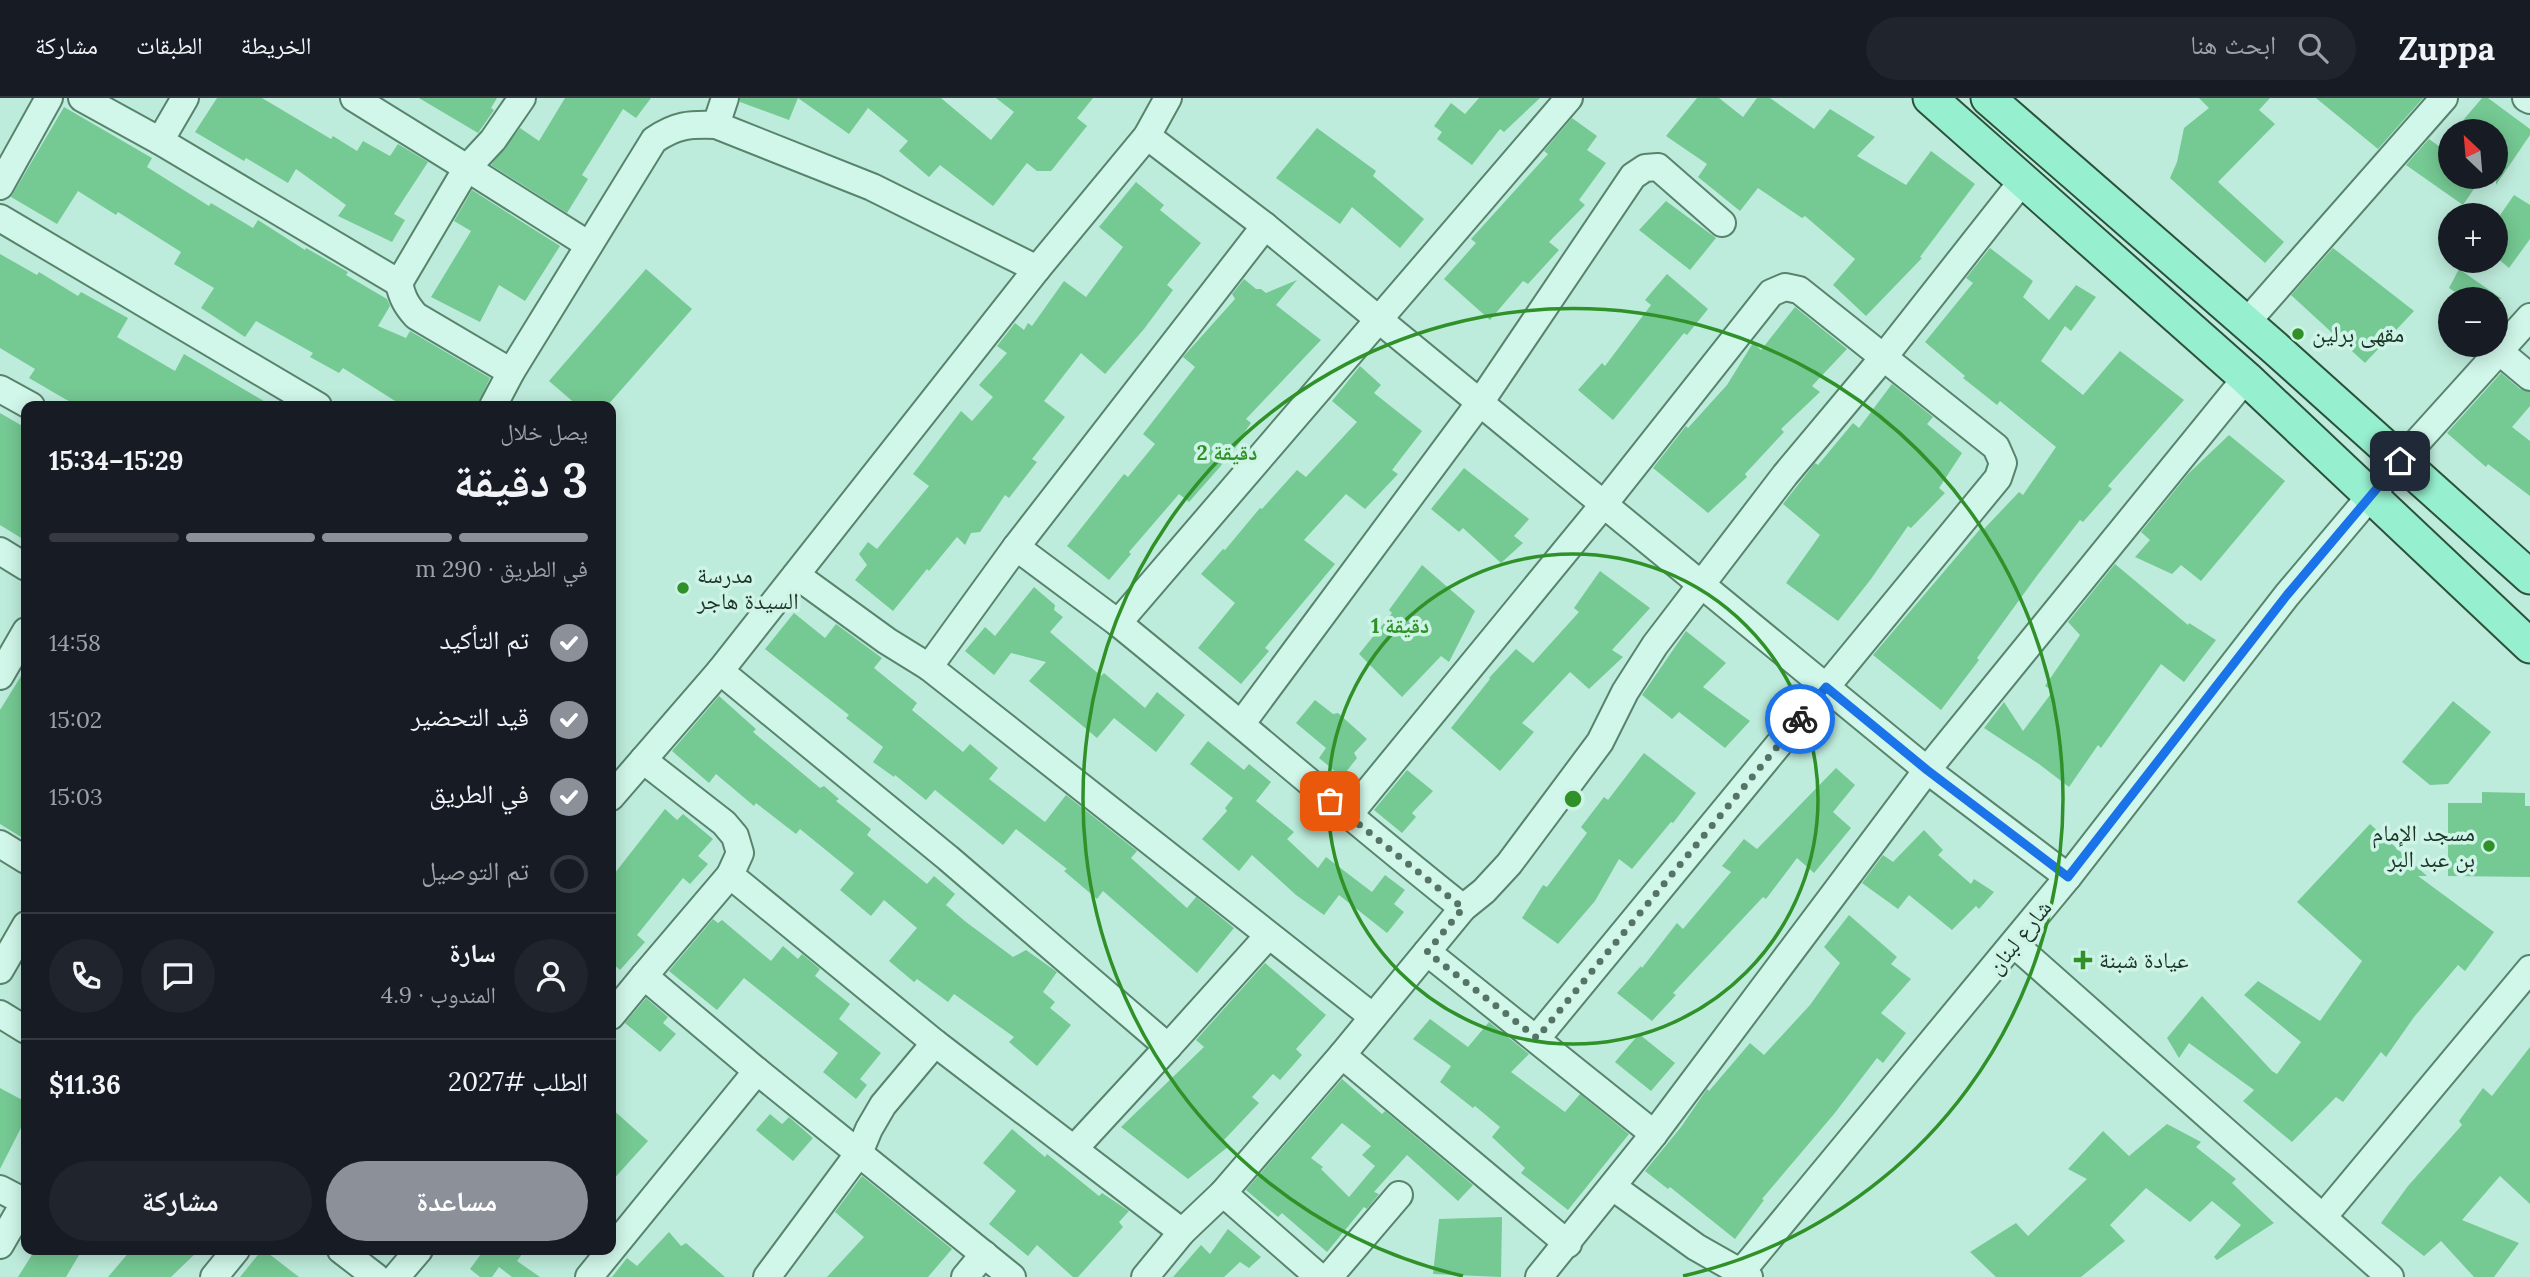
<!DOCTYPE html>
<html lang="ar">
<meta charset="utf-8">
<style>
body{margin:0;font-family:Lora,"Noto Naskh Arabic",serif;background:#20242c;color:#f1f3f6;direction:rtl;height:100vh;display:flex;flex-direction:column;font-size:26px;white-space:nowrap}
*{box-sizing:border-box;margin:0}
p{font-size:23px;color:#9ea1a6}
.icon{flex:none;width:38px;height:38px;fill:none;stroke:currentColor;stroke-width:2;stroke-linecap:round;stroke-linejoin:round}
.map{position:relative;flex:1;overflow:hidden;direction:ltr}
.panel{position:absolute;left:21px;top:303px;width:595px;height:854px;display:flex;flex-direction:column;background:#171b24;border-radius:14px;box-shadow:0 4px 18px #0003;direction:rtl}
.panel>*{flex:none}
.needle{width:46px;rotate:334deg}
.tools{position:absolute;left:2438px;top:21px;display:grid;gap:14px}
.tools a{display:grid;place-items:center;width:70px;height:70px;border-radius:50%;background:#171b24;box-shadow:0 4px 18px #0003;font-size:35px}
.pin{position:absolute;display:grid;place-items:center;width:60px;height:60px;color:#fff;margin:-30px;border-radius:14px;box-shadow:0 4px 10px #0006}
.courier{position:absolute;display:grid;place-items:center;width:70px;height:70px;margin:-35px;border:5px solid #1a73e8;border-radius:50%;background:#fff;color:#222;box-shadow:0 2px 9px #0007}
.summary em{font-style:normal;font-weight:700}
.summary div{display:flex;flex-direction:column-reverse}
.summary{display:flex;align-items:center;justify-content:space-between;height:119px;padding:0 28px}
h1{font-size:46px;font-weight:700;line-height:52px}
.bar{display:grid;grid-template-columns:repeat(4,1fr);gap:10px 7px;align-content:center;height:84px;padding:0 28px}
.bar i{height:9px;border-radius:5px;background:#363941}
.bar .on{background:#8c9099}
.bar p{grid-column:span 4}
.line{display:flex;align-items:center;gap:18px;padding:0 28px;border-top:2px solid #363941}
.line div{flex:1}
.round{display:grid;place-items:center;flex:none;width:74px;height:74px;border-radius:37px;background:#20242c}
ol{padding:0 28px;list-style:none}
li{display:flex;align-items:center;gap:21px;height:77px}
li p{margin-inline-start:auto}
li .icon{padding:7px;border-radius:50%;background:#8c9099;color:#fff;stroke-width:4}
li:last-child{color:#9ea1a6}
li i{width:38px;height:38px;border:4px solid #363941;border-radius:50%}
.button{display:flex;gap:14px;margin-top:auto;padding:14px 28px}
.button a{flex:1;height:80px;border-radius:42px;background:#8c9099;color:#fff;font-size:28px;font-weight:700;line-height:80px;text-align:center}
.button a+a{background:#20242c;color:#f1f3f6}
header{display:flex;align-items:center;gap:42px;box-sizing:border-box;height:98px;padding:0 35px;background:#171b24;border-bottom:2px solid #363941}
header strong{font-size:33px}
nav{display:flex;gap:38px;margin-inline-start:auto;font-size:24px}
.search{width:490px;height:63px;background:#20242c;display:flex;align-items:center;gap:18px;box-sizing:border-box;padding:0 24px;border-radius:38px;color:#9ea1a6;font-size:26px}
.map>svg:first-child{display:block}
.building{fill:#75c993;fill-rule:evenodd}
.lines{fill:none;stroke-linecap:round;stroke-linejoin:round}
.minor-casing{stroke:#58846c;stroke-width:30}
.major-casing{stroke:#2c513b;stroke-width:37}
.minor{stroke:#d1f7ea;stroke-width:26}
.major{stroke:#96efce;stroke-width:33}
.done{stroke:#557466;stroke-width:7;stroke-dasharray:0 12.6}
.route{stroke:#1a73e8;stroke-width:9}
.ring{fill:none;stroke:#309129;stroke-width:3.5}
.poi-dot{fill:#309129;stroke:#cdf4e6;stroke-width:2.5}
.labels{text-anchor:middle;stroke-width:7;stroke-linejoin:round;paint-order:stroke}
.poi-label{font-size:23px;fill:#1c3426;stroke:#cdf4e6;text-anchor:start}
.street-label{font-size:23px;fill:#1c3426;stroke:#cdf4e6}
.centre{fill:#309129;stroke:#cdf4e6;stroke-width:3.5}
.ring-label{font-size:21px;text-anchor:middle;font-weight:bold;fill:#309129;stroke:#cdf4e6;stroke-width:7;stroke-linejoin:round;paint-order:stroke}
</style>
<header>
<strong>Zuppa</strong>
<div class="search"><svg class="icon" aria-label="search" viewBox="0 0 24 24"><circle cx="10" cy="10" r="6"/><path d="M15 15l6 6"/></svg>ابحث هنا</div>
<nav><a>الخريطة</a><a>الطبقات</a><a>مشاركة</a></nav>
</header>
<div class="map">
<svg width="2530" height="1179" viewBox="0 0 2530 1179">
<rect width="100%" height="100%" fill="#beecdc"/>
<g class="building">
<polygon points="217,0 262,0 331,41 333,38 357,53 363,43 390,58 398,46 428,64 394,116 405,122 392,144 338,118 346,107 296,71 288,85 246,60 244,63 195,34"/>
<polygon points="419,0 497,0 491,10 494,12 478,35"/>
<polygon points="565,0 651,0 636,20 623,11 582,77 588,81 567,115 491,67 520,30 539,43"/>
<polygon points="740,0 798,0 789,22 740,4"/>
<polygon points="798,0 941,0 991,42 1014,14 996,0 1093,0 1077,20 1087,28 1051,73 1037,73 1027,65 993,108 940,67 929,79 899,53 908,43 868,10 849,36"/>
<polygon points="1479,0 1540,0 1504,34 1500,31 1472,67 1437,41 1442,34 1434,28 1451,5 1465,16"/>
<polygon points="1697,0 1719,0 1743,19 1757,0 1770,0 1814,31 1830,11 1875,39 1857,58 1906,87 1931,53 1975,86 1920,159 1922,160 1866,218 1833,187 1855,161 1805,118 1802,120 1758,90 1740,113 1698,79 1707,66 1666,38"/>
<polygon points="2199,0 2270,0 2259,12 2275,26 2218,84 2284,144 2265,165 2170,80 2177,64 2184,30 2209,10"/>
<polygon points="2316,0 2423,0 2378,51"/>
<polygon points="2482,0 2488,0 2530,31 2530,37 2496,87 2496,33 2454,33"/>
<polygon points="64,9 152,60 147,69 209,108 211,105 253,130 258,122 305,152 306,150 348,174 346,177 387,201 390,208 378,228 406,240 410,233 490,280 477,308 403,308 343,270 339,275 310,259 313,255 256,223 245,239 201,210 214,190 174,166 181,154 118,114 116,117 78,93 57,126 11,99"/>
<polygon points="1572,20 1597,38 1587,52 1606,65 1579,102 1585,107 1549,144 1559,152 1528,186 1523,183 1490,222 1444,181 1476,145 1471,141 1548,56 1544,53"/>
<polygon points="1317,30 1376,73 1373,78 1424,121 1400,150 1352,109 1340,126 1276,80"/>
<polygon points="2450,37 2450,79 2482,79 2463,107 2406,67 2429,41 2440,49"/>
<polygon points="1136,84 1164,107 1160,112 1201,145 1167,187 1173,192 1144,231 1105,276 1081,255 1044,303 1065,319 1032,361 1037,364 1009,400 1005,397 980,434 971,435 965,447 957,439 929,473 927,471 893,513 855,482 867,467 859,456 868,444 877,451 929,388 913,376 961,313 972,323 993,299 979,287 1007,255 997,248 1015,225 1024,232 1028,225 1032,228 1064,183 1086,199 1123,149 1099,129"/>
<polygon points="472,92 560,148 525,203 499,187 480,224 431,199 471,133 454,123"/>
<polygon points="2514,97 2530,107 2530,141 2509,170 2496,159 2496,123"/>
<polygon points="1666,103 1716,140 1690,172 1639,132"/>
<polygon points="1990,150 2033,183 2023,199 2049,222 2076,187 2096,199 2071,233 2065,228 2041,263 2083,297 2120,253 2184,302 2108,388 2112,391 2083,424 2080,422 2039,475 1977,560 1979,562 1941,612 1873,557 1981,430 1983,432 2019,394 2023,397 2056,349 2000,303 1997,307 1963,280 1965,278 1925,244 1973,185 1966,180"/>
<polygon points="2333,150 2414,213 2365,265 2291,197"/>
<polygon points="0,156 37,177 39,174 78,198 81,194 128,220 117,239 175,273 184,256 272,308 79,308 65,301 29,280 35,271 0,250"/>
<polygon points="646,171 692,211 607,308 578,308 549,283"/>
<polygon points="2459,171 2502,201 2466,201 2449,190"/>
<polygon points="1667,176 1708,211 1687,237 1684,235 1613,322 1578,292 1602,265 1605,268 1651,207 1645,202"/>
<polygon points="1244,181 1256,191 1261,191 1266,195 1297,182 1276,207 1321,242 1246,321 1251,325 1241,339 1243,340 1219,370 1189,404 1179,396 1129,454 1131,456 1109,482 1067,448 1124,376 1128,379 1155,346 1143,336 1195,269 1183,259 1235,201 1232,196"/>
<polygon points="1795,209 1847,251 1812,288 1820,294 1781,331 1784,334 1745,376 1747,379 1708,415 1653,370 1686,328 1688,330 1727,287 1753,245 1761,252"/>
<polygon points="1360,268 1381,287 1374,295 1422,333 1392,372 1398,376 1365,411 1346,396 1304,442 1335,466 1265,550 1269,553 1241,586 1198,550 1235,505 1201,476 1223,451 1225,452 1260,410 1262,411 1297,372 1306,379 1357,324 1332,303"/>
<polygon points="2501,275 2520,291 2530,294 2530,308 2512,329 2530,343 2530,398 2488,366 2486,369 2447,335"/>
<polygon points="1892,286 1933,319 1927,326 1962,355 1939,390 1945,395 1911,430 1908,428 1871,481 1838,523 1786,485 1820,437 1783,406 1815,365 1818,367 1853,325 1859,330"/>
<polygon points="0,315 26,330 26,443 0,427"/>
<polygon points="2229,337 2285,383 2201,483 2181,467 2172,476 2135,459 2150,442 2141,434 2188,376"/>
<polygon points="1464,370 1529,421 1514,438 1523,445 1501,465 1463,430 1459,434 1431,411"/>
<polygon points="2115,466 2188,527 2189,525 2216,542 2184,584 2161,566 2101,650 2098,647 2069,689 2039,666 1984,630 2004,604 2023,633 2053,593 2045,588 2080,537 2068,524"/>
<polygon points="1422,467 1475,513 1449,564 1441,558 1402,599 1359,556 1392,515 1389,512"/>
<polygon points="1600,473 1650,510 1612,552 1623,559 1589,591 1570,574 1522,625 1534,634 1500,673 1451,630 1490,581 1489,580 1516,551 1533,565 1579,514 1574,510"/>
<polygon points="1034,489 1055,507 1054,512 1063,519 1050,534 1101,578 1104,575 1145,610 1157,594 1185,617 1156,654 1114,620 1097,640 1029,583 1046,564 1011,555 994,577 965,553 985,529 995,538"/>
<polygon points="794,515 825,540 836,526 882,560 874,570 917,605 912,612 963,654 970,646 998,670 989,681 1045,724 1066,697 1137,753 1131,760 1187,810 1196,799 1234,830 1197,875 1103,793 1097,801 1064,773 1067,771 1016,731 1003,747 935,692 926,702 895,677 894,679 873,664 883,649 846,620 849,617 765,551"/>
<polygon points="1686,533 1726,565 1703,589 1750,623 1725,650 1679,614 1672,621 1642,597"/>
<polygon points="26,570 26,742 0,726 0,612"/>
<polygon points="719,598 756,631 753,634 820,690 824,688 839,701 836,703 871,731 867,737 927,786 934,778 955,796 946,807 966,824 1013,859 1026,852 1057,874 1043,894 1055,904 1050,910 1071,927 1037,968 1009,944 1014,939 954,896 948,904 917,881 914,884 889,863 917,830 884,802 871,818 840,792 854,775 800,731 796,736 756,705 754,708 716,676 709,685 672,653"/>
<polygon points="1315,602 1333,616 1338,615 1367,641 1354,655 1357,660 1342,679 1319,660 1326,650 1296,625"/>
<polygon points="2453,603 2491,634 2448,686 2430,687 2402,664"/>
<polygon points="1208,643 1244,672 1249,666 1271,684 1256,703 1294,734 1287,741 1318,770 1326,759 1372,794 1385,777 1405,792 1394,806 1404,814 1387,835 1339,797 1324,817 1296,797 1252,757 1239,773 1202,741 1227,713 1225,710 1233,700 1190,666"/>
<polygon points="1644,655 1696,695 1673,725 1671,724 1632,771 1619,761 1595,803 1558,846 1522,820 1543,787 1547,789 1587,735 1581,729 1604,699 1608,702"/>
<polygon points="1836,670 1855,687 1833,714 1851,730 1814,775 1797,760 1766,801 1763,799 1673,895 1676,897 1652,923 1617,895 1641,868 1642,870 1677,825 1683,831 1731,774 1722,768 1744,741 1757,751"/>
<polygon points="1407,672 1433,693 1412,715 1416,719 1402,735 1374,712"/>
<polygon points="2482,694 2525,695 2525,708 2530,708 2530,779 2448,778 2448,705 2482,705"/>
<polygon points="665,711 677,722 683,716 713,741 698,758 708,766 690,786 683,780 637,837 645,844 620,872 611,864 611,780"/>
<polygon points="2370,726 2427,778 2418,778 2494,834 2465,873 2458,867 2414,919 2386,959 2381,954 2343,1004 2336,999 2292,1044 2243,1003 2254,992 2189,945 2179,960 2167,940 2202,898 2272,973 2277,976 2301,944 2244,897 2258,883 2320,923 2362,863 2297,804"/>
<polygon points="1924,732 1943,752 1938,757 1971,786 1974,781 1994,794 1979,811 1976,808 1952,832 1909,797 1898,811 1862,785 1883,757 1893,764"/>
<polygon points="1849,817 1897,859 1891,866 1911,881 1881,915 1906,935 1883,965 1877,960 1834,1016 1762,1101 1764,1102 1735,1141 1670,1089 1668,1091 1645,1073 1681,1029 1707,991 1709,993 1750,945 1764,957 1810,907 1840,865 1824,849"/>
<polygon points="713,821 718,825 722,822 771,863 783,848 798,861 802,856 820,871 815,878 850,906 839,921 881,955 860,981 867,987 856,1001 823,974 838,955 744,880 717,912 669,873"/>
<polygon points="1265,865 1326,917 1296,951 1302,957 1280,982 1273,976 1252,999 1259,1005 1223,1043 1229,1048 1188,1081 1121,1029 1204,949 1196,942"/>
<polygon points="646,900 668,919 663,925 676,936 660,954 625,925"/>
<polygon points="1430,921 1468,949 1489,924 1529,956 1511,974 1565,1014 1580,996 1629,1036 1568,1112 1521,1075 1525,1070 1492,1039 1500,1029 1475,1008 1473,1010 1440,984 1451,968 1413,941"/>
<polygon points="1639,936 1675,965 1651,993 1615,964"/>
<polygon points="2530,949 2530,1106 2500,1078 2462,1122 2519,1145 2494,1179 2474,1179 2441,1143 2424,1158 2381,1125 2408,1088 2462,1027 2459,1023 2483,990 2492,998"/>
<path d="M1342,981L1382,1016L1385,1013L1473,1087L1458,1103L1407,1057L1374,1094L1379,1096L1367,1111L1364,1109L1327,1154L1282,1115L1278,1119L1246,1092ZM1342,1025L1371,1048L1362,1057L1375,1068L1349,1099L1321,1071L1323,1069L1311,1060Z"/>
<polygon points="0,990 26,1004 26,1020 0,1071"/>
<polygon points="611,1010 648,1043 611,1084"/>
<polygon points="770,1016 782,1026 789,1019 813,1040 793,1063 756,1032"/>
<polygon points="2167,1026 2201,1044 2196,1049 2236,1081 2232,1085 2274,1125 2217,1162 2214,1159 2241,1127 2212,1103 2190,1124 2146,1090 2110,1127 2125,1143 2081,1179 1996,1179 1970,1154 2016,1125 2028,1138 2087,1081 2068,1071 2103,1033 2129,1058"/>
<polygon points="1012,1031 1045,1059 1047,1056 1099,1098 1102,1095 1129,1113 1119,1124 1123,1129 1078,1179 1073,1179 1037,1147 1028,1158 989,1126 1016,1093 983,1065"/>
<polygon points="862,1078 952,1151 928,1179 827,1179 864,1139 835,1114"/>
<polygon points="1502,1119 1501,1179 1433,1176 1439,1121"/>
<polygon points="1228,1131 1261,1159 1249,1170 1240,1164 1224,1179 1173,1179 1201,1147 1210,1156"/>
<polygon points="669,1134 681,1148 686,1145 725,1179 612,1179 627,1160 637,1168"/>
<polygon points="35,1152 82,1152 66,1179 18,1179"/>
<polygon points="131,1152 199,1152 171,1179 108,1179"/>
<polygon points="262,1152 264,1152 299,1179 240,1179"/>
<polygon points="475,1152 525,1152 517,1163 540,1179 512,1179 499,1169 492,1179 480,1179 470,1171 481,1156"/>
</g>
<g class="lines">
<defs>
<g id="minor">
<polyline points="82,0 160,43 399,185"/>
<path d="M354,0L467,70L399,185C402,199 406,207 416,218L511,274"/>
<polyline points="522,0 493,42 467,70 589,147"/>
<polyline points="2526,0 2530,2"/>
<polyline points="716,27 725,0"/>
<polyline points="1147,38 1265,128 1927,672 2068,779"/>
<polyline points="160,43 185,0"/>
<polyline points="0,88 49,0"/>
<polyline points="0,120 318,308"/>
<polyline points="1265,128 1016,449 1118,525 1569,0"/>
<polyline points="2246,225 2444,0"/>
<polyline points="2500,254 2530,279"/>
<polyline points="0,291 31,308"/>
<path d="M493,308L511,274L654,42C676,27 689,26 716,27L872,89L1037,171"/>
<polyline points="0,453 26,469"/>
<polyline points="796,477 887,543 929,569 1373,919"/>
<path d="M1118,525C1234,619 1346,717 1463,810"/>
<polyline points="929,569 1016,449"/>
<polyline points="720,573 948,760 1168,949 1268,838"/>
<polyline points="0,578 26,533"/>
<polyline points="1242,625 1481,303 1633,78 1645,70 1658,69 1722,125"/>
<polyline points="643,662 724,725 735,738 740,755 730,777 935,945 1182,1134"/>
<polyline points="611,699 720,573 1037,171 1147,38 1168,0"/>
<polyline points="1348,718 1604,406 1771,195 1785,189 1799,192 1996,349 2003,365 1998,380 1537,940"/>
<polyline points="0,746 26,762"/>
<polyline points="730,777 644,878 757,973 1012,1179"/>
<polyline points="2014,846 2390,1179"/>
<polyline points="1427,854 1654,1036"/>
<polyline points="0,872 26,827"/>
<polyline points="0,916 26,932"/>
<polyline points="611,918 644,878"/>
<polyline points="1342,957 1568,1146"/>
<polyline points="1074,1051 1168,949"/>
<polyline points="1613,1089 1696,1149 1749,1179"/>
<polyline points="0,1091 25,1104"/>
<polyline points="1223,1095 1319,1179"/>
<polyline points="2324,1118 2530,871"/>
<polyline points="0,1147 26,1102"/>
<polyline points="341,1152 376,1179"/>
<polyline points="214,1179 236,1152"/>
<polyline points="396,1179 419,1152"/>
<polyline points="589,1179 757,973"/>
<polyline points="767,1179 859,1055 869,1031 883,1007 935,945"/>
<polyline points="965,1179 984,1156"/>
<polyline points="1145,1179 1182,1134 1223,1095 1342,957 1463,810 1484,793 1509,766 1600,644 1625,594 1655,547 1785,377 1883,260 2024,81"/>
<polyline points="1329,1179 1399,1097"/>
<polyline points="1539,1179 1654,1036 1927,672 2246,280"/>
<polyline points="1737,1179 2068,779 2287,497 2400,363 2530,219"/>
</g>
<g id="major">
<polyline points="1930,0 2246,280 2530,548"/>
<polyline points="1988,0 2275,250 2530,479"/>
</g>
</defs>
<use href="#minor" class="minor-casing"/>
<use href="#major" class="major-casing"/>
<use href="#minor" class="minor"/>
<use href="#major" class="major"/>
</g>
<g class="lines">
<polyline class="done" points="1330,703 1463,810 1427,854 1537,940 1800,621"/>
<polyline class="route" points="1800,621 1826,589 1927,672 2068,779 2287,497 2400,363"/>
</g>
<g class="ring">
<circle cx="1573" cy="701" r="245"/>
<path d="M1463 1178A490 490 0 1 1 1683 1178"/>
</g>
<g class="poi-dot">
<circle cx="2298" cy="236" r="7"/>
<circle cx="683" cy="490" r="7"/>
<circle cx="2489" cy="748" r="7"/>
<path d="M2079.5 851.5h7v7h7v7h-7v7h-7v-7h-7v-7h7z"/>
</g>
<g class="labels">
<g class="poi-label">
<text x="2312" y="244">مقهى برلين</text>
<text x="697" y="485">مدرسة<tspan x="697" dy="26">السيدة هاجر</tspan></text>
<text x="2475" y="743" text-anchor="end">مسجد الإمام<tspan x="2475" dy="26">بن عبد البر</tspan></text>
<text x="2099" y="870">عيادة شبنة</text>
</g>
<g class="street-label">
<text transform="translate(2019 839) rotate(-51)" y="8">شارع لبنان</text>
</g>
</g>
<circle cx="1573" cy="701" r="10" class="centre"/>
<g class="ring-label">
<text x="1227" y="362">2 دقيقة</text>
<text x="1400" y="535">1 دقيقة</text>
</g>
</svg>
<div class="tools">
<a><svg class="needle" viewBox="-14 -14 28 28"><path d="M0-13l5 13h-10z" fill="#e53935"/><path d="M0 13l5-13h-10z" fill="#9ea1a6"/></svg></a>
<a>+</a>
<a>−</a>
</div>
<div class="pin" style="left:1330px;top:703px;background:#ea580c"><svg class="icon" aria-label="bag" viewBox="0 0 24 24"><path d="M5 8h14l-1 12H6zM9 8a3 3 0 0 1 6 0"/></svg></div>
<div class="pin" style="left:2400px;top:363px;background:#1f2937"><svg class="icon" aria-label="home" viewBox="0 0 24 24"><path d="M3 11l9-7 9 7M6 9v11h12V9"/></svg></div>
<div class="courier" style="left:1800px;top:621px"><svg class="icon" aria-label="bike" viewBox="0 0 24 24"><circle cx="6" cy="16" r="4"/><circle cx="18" cy="16" r="4"/><path d="M6 16l4-8h5l3 8M10 8l3 8H6M13 5h3"/></svg></div>
<section class="panel">
<div class="summary"><div><h1>3 دقيقة</h1><p>يصل خلال</p></div><em>15:29–15:34</em></div>
<div class="bar"><i class="on"></i><i class="on"></i><i class="on"></i><i></i><p>في الطريق · 290 m</p></div>
<ol>
<li><svg class="icon" aria-label="check" viewBox="0 0 24 24"><path d="M5 12l5 5 9-10"/></svg>تم التأكيد<p>14:58</p></li>
<li><svg class="icon" aria-label="check" viewBox="0 0 24 24"><path d="M5 12l5 5 9-10"/></svg>قيد التحضير<p>15:02</p></li>
<li><svg class="icon" aria-label="check" viewBox="0 0 24 24"><path d="M5 12l5 5 9-10"/></svg>في الطريق<p>15:03</p></li>
<li><i></i>تم التوصيل</li>
</ol>
<div class="line" style="height:126px"><a class="round"><svg class="icon" aria-label="person" viewBox="0 0 24 24"><circle cx="12" cy="8" r="4"/><path d="M4 21q1-7 8-7t8 7"/></svg></a><div><b>سارة</b><p>المندوب · 4.9</p></div><a class="round"><svg class="icon" aria-label="chat" viewBox="0 0 24 24"><path d="M4 5h16v11H9l-5 4z"/></svg></a><a class="round"><svg class="icon" aria-label="phone" viewBox="0 0 24 24"><path d="M5 4h4l2 5-3 2q2 4 5 5l2-3 5 2v4C11 20 4 13 5 4z"/></svg></a></div>
<div class="line" style="height:91px"><div>الطلب #2027</div><b>$11.36</b></div>
<div class="button"><a>مساعدة</a><a>مشاركة</a></div>
</section>
</div>
